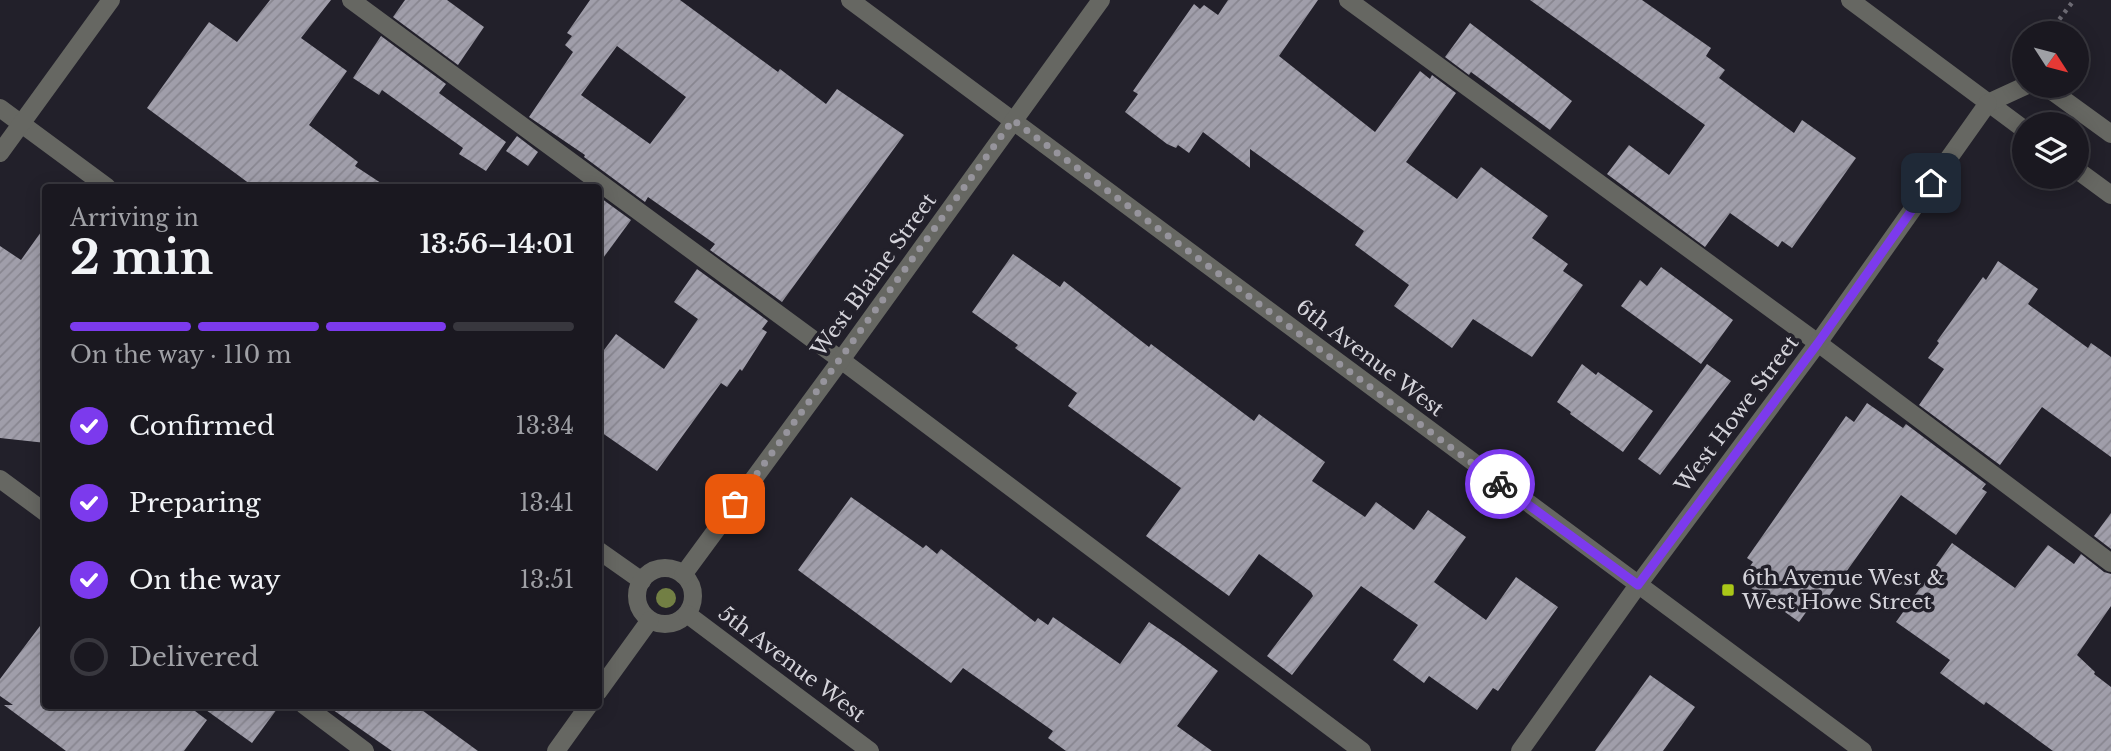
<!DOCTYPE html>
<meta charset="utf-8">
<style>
body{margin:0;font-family:"Libre Baskerville",serif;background:#232129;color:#f1f3f6;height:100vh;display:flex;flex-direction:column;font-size:26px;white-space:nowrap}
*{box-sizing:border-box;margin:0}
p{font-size:23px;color:#9fa0a5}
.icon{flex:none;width:38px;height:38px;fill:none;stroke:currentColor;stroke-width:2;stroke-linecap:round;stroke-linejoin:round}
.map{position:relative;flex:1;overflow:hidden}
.sheet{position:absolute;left:42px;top:184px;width:560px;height:525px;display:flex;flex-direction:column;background:#1a1820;border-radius:7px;box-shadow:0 4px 18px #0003,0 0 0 2px #38373e}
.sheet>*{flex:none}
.needle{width:46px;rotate:126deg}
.tools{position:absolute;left:2012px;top:21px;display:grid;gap:14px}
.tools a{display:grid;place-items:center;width:77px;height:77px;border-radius:50%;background:#1a1820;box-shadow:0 4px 18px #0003,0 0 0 2px #38373e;font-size:35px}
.pin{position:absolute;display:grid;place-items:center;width:60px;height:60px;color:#fff;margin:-30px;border-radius:14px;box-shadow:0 4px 10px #0006}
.courier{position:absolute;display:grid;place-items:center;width:70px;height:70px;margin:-35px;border:5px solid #7c3aed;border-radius:50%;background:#fff;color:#222;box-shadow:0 2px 9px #0007}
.summary em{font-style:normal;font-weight:700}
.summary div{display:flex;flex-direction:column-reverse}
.summary{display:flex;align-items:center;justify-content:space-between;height:119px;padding:0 28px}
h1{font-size:46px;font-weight:700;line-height:52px}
.bar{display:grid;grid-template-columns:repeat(4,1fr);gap:10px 7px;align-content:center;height:84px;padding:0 28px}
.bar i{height:9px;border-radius:5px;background:#38373e}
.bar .selected{background:#7c3aed}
.bar p{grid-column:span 4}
ol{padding:0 28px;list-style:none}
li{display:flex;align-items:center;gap:21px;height:77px}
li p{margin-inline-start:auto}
li .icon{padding:7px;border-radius:50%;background:#7c3aed;color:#fff;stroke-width:4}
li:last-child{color:#9fa0a5}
li i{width:38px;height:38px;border:4px solid #38373e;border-radius:50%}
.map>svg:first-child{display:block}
.building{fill:url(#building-hatch);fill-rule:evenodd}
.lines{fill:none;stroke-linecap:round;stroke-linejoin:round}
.path{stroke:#6c6a73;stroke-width:4.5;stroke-dasharray:3.5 5;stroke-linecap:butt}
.minor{stroke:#666762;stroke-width:18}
.tree{fill:#727f44}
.done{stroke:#96949c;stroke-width:7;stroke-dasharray:0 12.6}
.route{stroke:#7c3aed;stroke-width:9}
.poi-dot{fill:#aac718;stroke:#22202a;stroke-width:2.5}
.labels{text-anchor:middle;stroke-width:7;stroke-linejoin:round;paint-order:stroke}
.street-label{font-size:21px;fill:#d4d3da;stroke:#22202a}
.poi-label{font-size:21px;fill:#d4d3da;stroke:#22202a;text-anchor:start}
</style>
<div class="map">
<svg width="2111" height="751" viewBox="0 0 2111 751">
<defs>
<pattern id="building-hatch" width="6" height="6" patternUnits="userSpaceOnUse" patternTransform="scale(1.75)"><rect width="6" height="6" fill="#a09eaa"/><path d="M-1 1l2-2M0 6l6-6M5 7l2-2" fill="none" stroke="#888690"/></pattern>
</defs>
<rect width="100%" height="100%" fill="#22202a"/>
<g class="building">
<polygon points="270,0 331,0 301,38 347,71 309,125 358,162 355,166 387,187 254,187 147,108 209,22 237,42"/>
<polygon points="405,0 447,0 484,27 458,65 393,17"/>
<path d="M590,0H680L778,72L780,69L826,104L837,89L904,135L782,302L710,250L715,244L648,197L645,202L584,157L585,155L529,117L573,52L565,45L572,36L567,33ZM617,46L686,97L650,144L581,95Z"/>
<polygon points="1228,0 1318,0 1279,56 1375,132 1420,71 1430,79 1432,75 1456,93 1406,162 1457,199 1481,167 1548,216 1532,238 1568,264 1563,271 1583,285 1532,357 1473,319 1452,348 1394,306 1409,285 1355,245 1364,231 1250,149 1250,168 1203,132 1189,153 1178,145 1176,148 1167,144 1125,112 1138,94 1133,91 1194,4 1200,9 1204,5 1218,15"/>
<polygon points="1530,0 1642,0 1711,48 1706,56 1725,70 1719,78 1794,133 1802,120 1856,158 1792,248 1782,241 1778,247 1730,213 1705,247 1607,174 1629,145 1669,175 1705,125"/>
<polygon points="1470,23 1572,101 1550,130 1471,72 1469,75 1445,57"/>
<polygon points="381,36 446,84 439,93 506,142 486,171 459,154 463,148 382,90 379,95 353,78"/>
<polygon points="517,136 538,152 528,166 506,151"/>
<polygon points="598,196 631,220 598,265"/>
<polygon points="46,225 46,443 0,438 0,246 21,260"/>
<polygon points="1013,254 1060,287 1064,281 1149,347 1151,344 1254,421 1259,414 1325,462 1312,481 1365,517 1376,502 1414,530 1428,510 1466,537 1434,582 1486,620 1516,577 1558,607 1498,691 1493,688 1477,710 1429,676 1424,683 1393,660 1418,625 1361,586 1292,675 1267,656 1313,596 1311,592 1259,554 1229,596 1146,536 1181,488 1068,406 1077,393 1015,348 1018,345 972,312"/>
<polygon points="1998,261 2038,289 2028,304 2088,348 2091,343 2111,357 2111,457 2042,407 2000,465 1919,405 1944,369 1928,358 1939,343 1937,341 1983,277 1986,280"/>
<polygon points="1661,267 1733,320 1701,364 1621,306 1640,280 1647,286"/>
<polygon points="697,269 768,321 762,329 767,332 742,371 740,369 727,387 721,383 657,471 598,430 598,358 616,334 664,369 698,319 674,302"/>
<polygon points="1582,364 1596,375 1598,372 1653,411 1623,452 1570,414 1571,412 1557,402"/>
<polygon points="1707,364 1731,381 1660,475 1638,459"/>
<polygon points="1867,403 1903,428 1906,424 1986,484 1982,489 1987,492 1956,535 1901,495 1819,610 1812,604 1799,622 1740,580 1753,562 1747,558 1846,416 1854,422"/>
<polygon points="851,497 923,548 926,545 937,554 941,549 1035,622 1038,618 1048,625 1053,617 1120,664 1149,622 1180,643 1218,671 1177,726 1212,751 1066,751 1048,738 1053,731 963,668 951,683 798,570"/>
<polygon points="2111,513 2111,549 2094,536"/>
<polygon points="1952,543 2015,588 2048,545 2074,564 2081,554 2104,572 2111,574 2111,606 2077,655 2095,672 2094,674 2111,687 2111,751 2053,751 1986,702 1984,705 1940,673 1950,660 1896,622"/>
<polygon points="46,618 46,705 187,705 207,720 184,751 66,751 4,705 13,705 0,696 0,679"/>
<polygon points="1650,675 1695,707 1663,751 1595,751"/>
<polygon points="199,705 280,705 252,743"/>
<polygon points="326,705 415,705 478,751 392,751"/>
</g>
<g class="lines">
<polyline class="path" points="2049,33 2074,0"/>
<g class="minor">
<polyline points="351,0 841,360 1362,751"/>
<polyline points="850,0 1863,751"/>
<polyline points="1348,0 1818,343 2111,563"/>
<polyline points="1850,0 2025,130"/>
<polyline points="2045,86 2111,134"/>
<polyline points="1988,103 2025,86"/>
<polyline points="0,108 107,187"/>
<polyline points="0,153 111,0"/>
<polyline points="2077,170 2111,195"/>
<polyline points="0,479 46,513"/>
<polyline points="598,550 642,581"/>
<circle cx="665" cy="596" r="28"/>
<polyline points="683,575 841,360 1101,0"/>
<polyline points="687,614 870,751"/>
<polyline points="598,692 650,620"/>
<polyline points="304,705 365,751"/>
<polyline points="556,751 589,705"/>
<polyline points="1520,751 1638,585 1818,343 1988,103"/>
</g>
</g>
<circle class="tree" cx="666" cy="598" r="10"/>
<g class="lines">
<polyline class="done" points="735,504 1013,120 1500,484"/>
<polyline class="route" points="1500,484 1638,585 1818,343 1931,183"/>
</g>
<rect class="poi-dot" x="1721" y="583" width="14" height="14" rx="3.5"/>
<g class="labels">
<g class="street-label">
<text transform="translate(874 275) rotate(-54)" y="7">West Blaine Street</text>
<text transform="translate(1370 358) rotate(37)" y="7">6th Avenue West</text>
<text transform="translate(1737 414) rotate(-53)" y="7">West Howe Street</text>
<text transform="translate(792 664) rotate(37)" y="7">5th Avenue West</text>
</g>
<g class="poi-label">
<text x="1742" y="585">6th Avenue West &amp;<tspan x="1742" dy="24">West Howe Street</tspan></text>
</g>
</g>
</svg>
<div class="tools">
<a><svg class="needle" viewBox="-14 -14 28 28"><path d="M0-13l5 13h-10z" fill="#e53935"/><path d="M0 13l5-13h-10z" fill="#9fa0a5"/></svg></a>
<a><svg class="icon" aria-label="layers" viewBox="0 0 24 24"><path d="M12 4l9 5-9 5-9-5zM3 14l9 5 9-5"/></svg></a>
</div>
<div class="pin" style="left:735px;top:504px;background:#ea580c"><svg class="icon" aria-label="bag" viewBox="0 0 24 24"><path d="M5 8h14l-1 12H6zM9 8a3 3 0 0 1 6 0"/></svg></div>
<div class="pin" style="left:1931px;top:183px;background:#1f2937"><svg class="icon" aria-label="home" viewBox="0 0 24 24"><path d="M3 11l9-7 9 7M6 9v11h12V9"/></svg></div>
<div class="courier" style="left:1500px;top:484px"><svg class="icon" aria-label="bike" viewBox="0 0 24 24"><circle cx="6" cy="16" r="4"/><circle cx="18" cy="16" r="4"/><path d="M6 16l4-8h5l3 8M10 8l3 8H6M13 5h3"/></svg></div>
<section class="sheet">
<div class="summary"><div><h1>2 min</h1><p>Arriving in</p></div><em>13:56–14:01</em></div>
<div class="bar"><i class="selected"></i><i class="selected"></i><i class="selected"></i><i></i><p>On the way · 110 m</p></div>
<ol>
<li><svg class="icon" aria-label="check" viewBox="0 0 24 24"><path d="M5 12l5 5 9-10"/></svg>Confirmed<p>13:34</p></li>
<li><svg class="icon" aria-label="check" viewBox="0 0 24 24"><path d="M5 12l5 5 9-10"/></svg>Preparing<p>13:41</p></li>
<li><svg class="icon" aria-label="check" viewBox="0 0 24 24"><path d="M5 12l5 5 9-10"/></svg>On the way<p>13:51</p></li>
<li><i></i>Delivered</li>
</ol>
</section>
</div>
